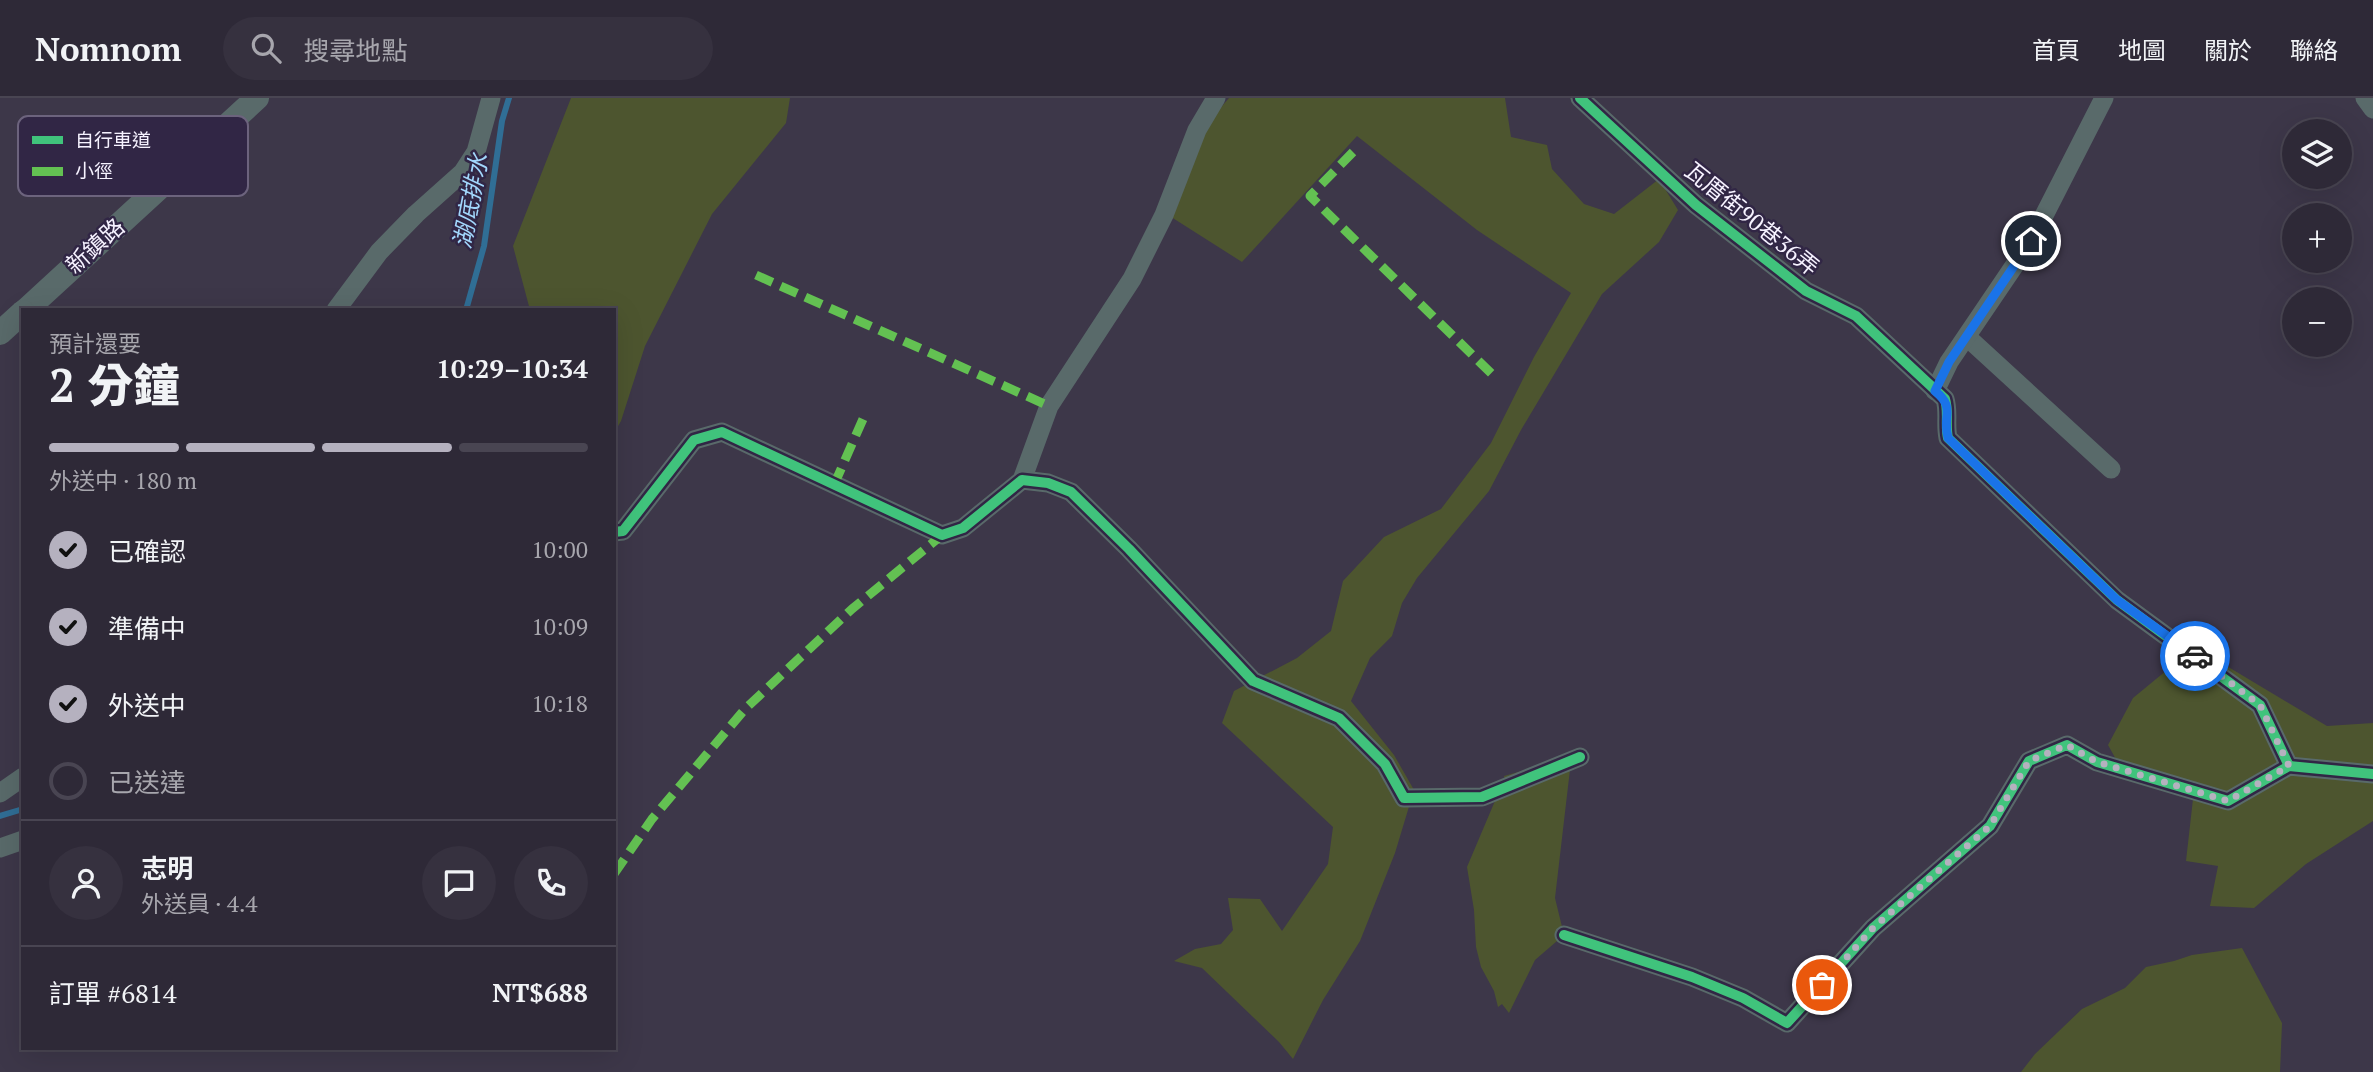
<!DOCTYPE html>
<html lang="zh-TW">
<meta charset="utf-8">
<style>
body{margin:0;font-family:"PT Serif","Noto Sans TC",serif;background:#36313f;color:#f1f3f6;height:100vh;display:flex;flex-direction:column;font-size:26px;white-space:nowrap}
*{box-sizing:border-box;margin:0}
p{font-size:23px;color:#a7a6ad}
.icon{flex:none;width:38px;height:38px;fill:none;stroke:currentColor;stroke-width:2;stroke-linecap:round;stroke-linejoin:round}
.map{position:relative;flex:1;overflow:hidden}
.details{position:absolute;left:21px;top:210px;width:595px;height:742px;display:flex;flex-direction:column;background:#2e2937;border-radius:0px;box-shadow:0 7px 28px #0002,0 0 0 2px #494552}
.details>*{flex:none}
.buttons{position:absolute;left:2282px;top:21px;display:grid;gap:14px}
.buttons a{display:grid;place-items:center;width:70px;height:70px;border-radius:50%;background:#2e2937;box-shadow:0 7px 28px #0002,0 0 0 2px #494552;font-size:35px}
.pin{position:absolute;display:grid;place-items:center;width:60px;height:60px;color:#fff;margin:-30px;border:4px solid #fff;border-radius:50%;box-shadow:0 2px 7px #0007}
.courier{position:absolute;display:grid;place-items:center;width:70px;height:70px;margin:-35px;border:5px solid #1a73e8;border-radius:50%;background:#fff;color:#222;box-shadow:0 2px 9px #0007}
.overview em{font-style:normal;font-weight:800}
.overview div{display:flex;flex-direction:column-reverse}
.overview{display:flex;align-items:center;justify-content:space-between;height:119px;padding:0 28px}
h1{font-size:46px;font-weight:800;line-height:52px}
.bar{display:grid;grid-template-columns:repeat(4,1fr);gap:10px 7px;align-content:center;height:84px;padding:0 28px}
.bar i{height:9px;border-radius:5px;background:#494552}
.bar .on{background:#b5b1bf}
.bar p{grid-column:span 4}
.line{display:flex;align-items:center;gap:18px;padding:0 28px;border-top:2px solid #494552}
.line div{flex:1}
.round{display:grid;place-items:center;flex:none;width:74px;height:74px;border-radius:37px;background:#36313f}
ol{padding:0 28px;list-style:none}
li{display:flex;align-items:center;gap:21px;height:77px}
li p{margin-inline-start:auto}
li .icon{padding:7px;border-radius:50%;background:#b5b1bf;color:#111;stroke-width:4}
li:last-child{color:#a7a6ad}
li i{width:38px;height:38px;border:4px solid #494552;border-radius:50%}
header{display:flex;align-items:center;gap:42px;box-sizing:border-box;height:98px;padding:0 35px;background:#2e2937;border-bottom:2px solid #494552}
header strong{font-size:33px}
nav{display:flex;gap:38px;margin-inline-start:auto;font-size:24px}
.search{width:490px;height:63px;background:#36313f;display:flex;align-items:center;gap:18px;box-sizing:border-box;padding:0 24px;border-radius:38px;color:#a7a6ad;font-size:26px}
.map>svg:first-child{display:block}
.green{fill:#4d552f}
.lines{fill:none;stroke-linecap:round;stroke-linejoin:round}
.stream{stroke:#306e95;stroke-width:6}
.minor{stroke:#596a6a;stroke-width:19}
.tertiary{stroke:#596a6a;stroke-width:24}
.quiet{stroke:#63c152;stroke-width:9;stroke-dasharray:18 9;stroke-linecap:butt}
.cycleway-casing{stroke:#312645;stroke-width:15}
.cycleway{stroke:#40c37c;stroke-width:10}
.done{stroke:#b5b1bf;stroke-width:7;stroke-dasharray:0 12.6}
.route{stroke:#1a73e8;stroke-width:9}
.labels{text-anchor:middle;stroke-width:5;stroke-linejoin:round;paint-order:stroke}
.street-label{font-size:23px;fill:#f6f2ff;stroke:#312645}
.water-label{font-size:24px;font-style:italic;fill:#a2d7fc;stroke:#312645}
.key{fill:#312645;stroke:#6c637d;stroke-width:2}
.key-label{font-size:19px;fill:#f6f2ff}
</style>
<header>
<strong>Nomnom</strong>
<div class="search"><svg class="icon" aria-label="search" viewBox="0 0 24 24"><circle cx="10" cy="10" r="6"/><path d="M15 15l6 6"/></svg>搜尋地點</div>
<nav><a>首頁</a><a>地圖</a><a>關於</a><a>聯絡</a></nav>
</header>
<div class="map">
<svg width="2373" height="974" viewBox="0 0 2373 974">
<rect width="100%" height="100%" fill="#3d3749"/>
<g class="green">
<polygon points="571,0 790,0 786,25 712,116 645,248 621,323 614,335 614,212 530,212 513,148"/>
<polygon points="1229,0 1505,0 1511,39 1547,47 1552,71 1584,106 1614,116 1659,81 1678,112 1659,144 1602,196 1521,332 1489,393 1417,480 1402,505 1392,538 1370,560 1351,603 1394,657 1414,692 1395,755 1360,843 1323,902 1293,961 1279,944 1202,870 1174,863 1195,851 1221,846 1233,832 1228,800 1260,801 1282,833 1328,766 1333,729 1222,625 1234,593 1297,560 1331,533 1343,483 1384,439 1441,411 1491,345 1534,259 1571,195 1477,132 1357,38 1242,164 1168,117 1193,42"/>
<polygon points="2195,549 2327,628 2373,625 2373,723 2306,766 2254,810 2210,808 2218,768 2186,763 2193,701 2127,681 2108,647 2133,600"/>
<polygon points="1571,663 1555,800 1564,837 1535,862 1509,915 1502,906 1498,909 1494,893 1481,869 1476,849 1474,812 1467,769 1503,684 1505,683 1504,678 1549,665"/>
<polygon points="2242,850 2282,925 2280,974 2021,974 2035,956 2082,911 2125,890 2146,869 2174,863 2192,857"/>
</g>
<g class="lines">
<g class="stream">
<polyline points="466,212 484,148 502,23 509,0"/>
<polyline points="0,718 23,711"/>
</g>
<g class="minor">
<path d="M1580,0L1696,107L1806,193L1856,218L1945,301C1949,314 1945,326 1948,340L2117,502L2260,607L2289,668"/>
<polyline points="2365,0 2373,11"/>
<polyline points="336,212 379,154 416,116 463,74 476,54 491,0"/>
<polyline points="1967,239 2111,371"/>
<polyline points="1935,293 1949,264 2031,143 2104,0"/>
<polyline points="1022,382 1049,308 1132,181 1164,117 1197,32 1216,0"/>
<polyline points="614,434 623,433 694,342 722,334 942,437 963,430 1022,382 1048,385 1071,394 1129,451 1253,583 1339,620 1385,666 1404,700 1482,699 1580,659"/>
<polyline points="0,695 23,679"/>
<polyline points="0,750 23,742"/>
<polyline points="1564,837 1692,879 1743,900 1787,925 1873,830 1990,728 2029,663 2067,647 2097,664 2228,703 2289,668 2373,676"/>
</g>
<g class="tertiary">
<polyline points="26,212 257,0"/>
<polyline points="0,235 23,214"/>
</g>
<g class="quiet">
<polyline points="1353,54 1310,98 1496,280"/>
<polyline points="756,177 1049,308"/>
<polyline points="834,387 863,321"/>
<polyline points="614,776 652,721 745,611 852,511 942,437"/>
</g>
<defs>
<g id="cycleway">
<path d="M1580,0L1696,107L1806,193L1856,218L1945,301C1949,314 1945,326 1948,340L2117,502L2260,607L2289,668"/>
<polyline points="614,434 623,433 694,342 722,334 942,437 963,430 1022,382 1048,385 1071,394 1129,451 1253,583 1339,620 1385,666 1404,700 1482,699 1580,659"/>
<polyline points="1564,837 1692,879 1743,900 1787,925 1873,830 1990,728 2029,663 2067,647 2097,664 2228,703 2289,668 2373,676"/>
</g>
</defs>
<use href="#cycleway" class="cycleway-casing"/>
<use href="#cycleway" class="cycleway"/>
</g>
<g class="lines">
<polyline class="done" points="1822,887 1873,830 1990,728 2029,663 2067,647 2097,664 2228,703 2289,668 2260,607 2195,558"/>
<path class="route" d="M2031,143L1949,264L1935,293C1956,310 1942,317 1948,340L2117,502L2195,558"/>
</g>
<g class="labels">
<g class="street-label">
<text transform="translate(1752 121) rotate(39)" y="8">瓦厝街90巷36弄</text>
<text transform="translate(95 148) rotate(-42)" y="8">新鎮路</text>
</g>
<g class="water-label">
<text transform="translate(471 103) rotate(-79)" y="8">湖底排水</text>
</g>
</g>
<rect x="18" y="18" width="230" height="80" rx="10" class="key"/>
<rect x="32" y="38" width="31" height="8" fill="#40c37c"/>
<rect x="32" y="69" width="31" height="9" fill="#63c152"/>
<g class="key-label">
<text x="75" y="49">自行車道</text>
<text x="75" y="80">小徑</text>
</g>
</svg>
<div class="buttons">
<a><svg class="icon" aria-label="layers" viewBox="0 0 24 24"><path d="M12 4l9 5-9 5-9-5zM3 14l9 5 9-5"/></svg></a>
<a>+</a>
<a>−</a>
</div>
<div class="pin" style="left:1822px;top:887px;background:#ea580c"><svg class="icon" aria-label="bag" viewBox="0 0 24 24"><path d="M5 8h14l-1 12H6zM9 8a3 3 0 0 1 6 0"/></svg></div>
<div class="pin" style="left:2031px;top:143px;background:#1f2937"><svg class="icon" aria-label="home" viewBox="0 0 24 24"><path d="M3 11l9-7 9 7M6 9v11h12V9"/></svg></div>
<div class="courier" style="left:2195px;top:558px"><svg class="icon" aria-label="car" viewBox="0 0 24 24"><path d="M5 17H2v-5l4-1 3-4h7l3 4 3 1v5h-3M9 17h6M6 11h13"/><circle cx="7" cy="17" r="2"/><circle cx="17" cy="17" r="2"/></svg></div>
<section class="details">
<div class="overview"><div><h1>2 分鐘</h1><p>預計還要</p></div><em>10:29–10:34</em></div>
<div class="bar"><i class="on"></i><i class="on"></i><i class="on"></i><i></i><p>外送中 · 180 m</p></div>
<ol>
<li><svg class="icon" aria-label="check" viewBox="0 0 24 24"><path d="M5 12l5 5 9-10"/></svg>已確認<p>10:00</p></li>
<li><svg class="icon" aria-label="check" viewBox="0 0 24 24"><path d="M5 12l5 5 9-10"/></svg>準備中<p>10:09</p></li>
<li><svg class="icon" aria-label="check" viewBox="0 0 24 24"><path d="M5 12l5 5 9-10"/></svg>外送中<p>10:18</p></li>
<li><i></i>已送達</li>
</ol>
<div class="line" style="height:126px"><a class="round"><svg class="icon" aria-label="person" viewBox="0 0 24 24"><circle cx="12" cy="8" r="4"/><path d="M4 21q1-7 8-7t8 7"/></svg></a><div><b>志明</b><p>外送員 · 4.4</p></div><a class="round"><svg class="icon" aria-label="chat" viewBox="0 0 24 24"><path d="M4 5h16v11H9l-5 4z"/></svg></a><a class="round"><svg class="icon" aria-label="phone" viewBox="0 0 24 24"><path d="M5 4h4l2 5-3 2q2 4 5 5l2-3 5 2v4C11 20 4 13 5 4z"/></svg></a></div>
<div class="line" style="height:91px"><div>訂單 #6814</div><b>NT$688</b></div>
</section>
</div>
